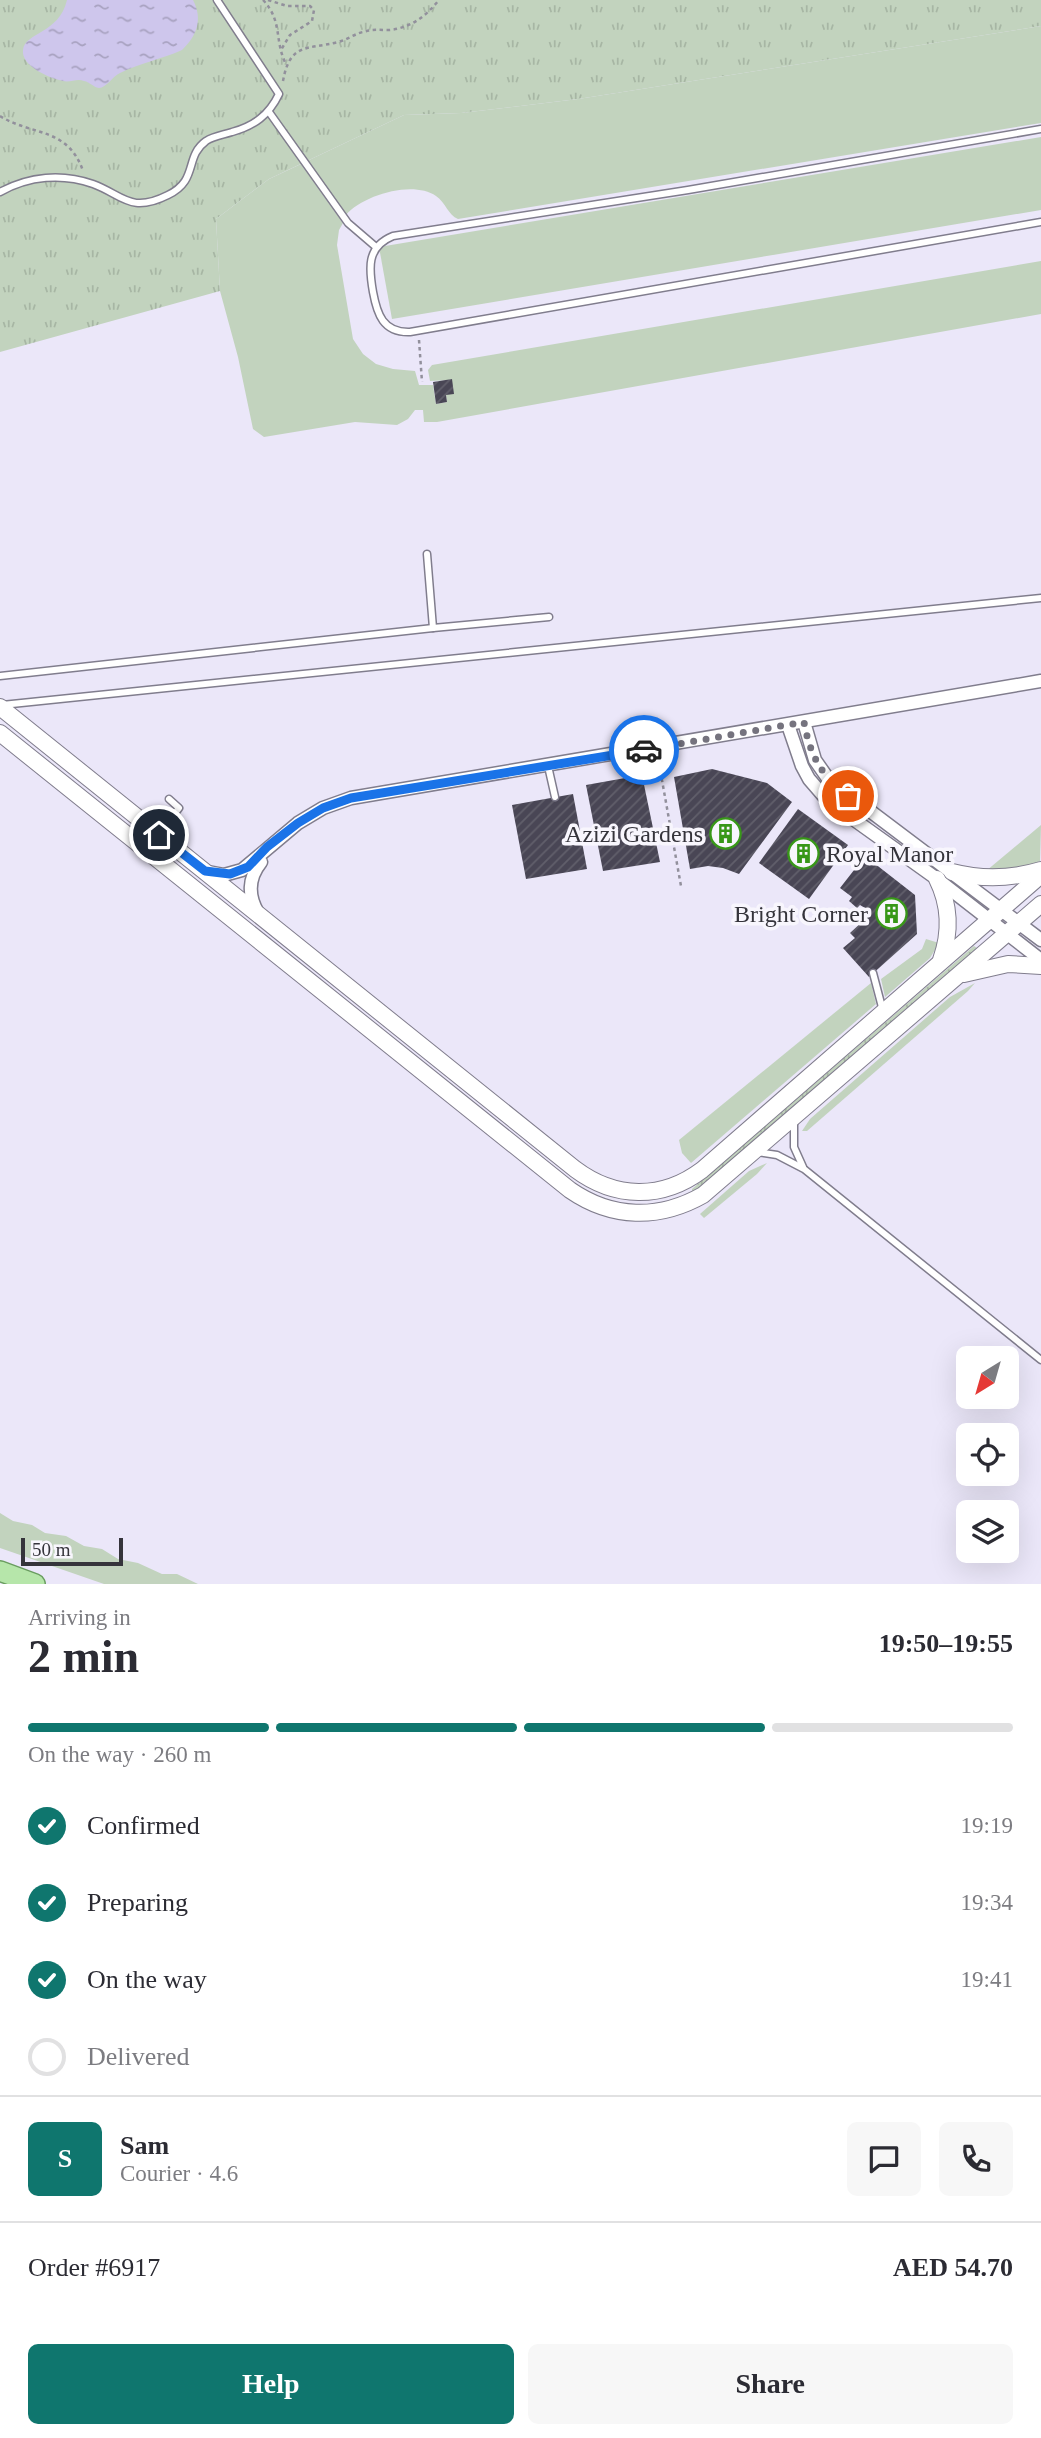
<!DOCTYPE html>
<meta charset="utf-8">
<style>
body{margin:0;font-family:"Times New Roman",serif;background:#f7f7f7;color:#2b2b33;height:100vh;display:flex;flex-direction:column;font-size:26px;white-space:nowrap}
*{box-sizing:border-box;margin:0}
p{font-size:23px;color:#7c7c81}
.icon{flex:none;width:38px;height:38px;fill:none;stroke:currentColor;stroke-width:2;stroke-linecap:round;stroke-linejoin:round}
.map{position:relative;height:1584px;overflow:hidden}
.side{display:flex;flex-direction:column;background:#fff;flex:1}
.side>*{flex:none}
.needle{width:46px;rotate:217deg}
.buttons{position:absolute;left:956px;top:1346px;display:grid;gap:14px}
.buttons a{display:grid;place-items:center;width:63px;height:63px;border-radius:10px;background:#fff;box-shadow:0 7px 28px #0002;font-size:35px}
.scale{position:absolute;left:21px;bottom:18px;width:102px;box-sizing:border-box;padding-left:7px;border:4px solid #35343b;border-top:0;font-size:19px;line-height:24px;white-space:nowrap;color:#35343b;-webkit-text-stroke:5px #f8f6fd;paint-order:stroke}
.pin{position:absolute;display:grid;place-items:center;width:60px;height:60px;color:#fff;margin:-30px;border:4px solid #fff;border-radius:50%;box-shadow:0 2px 7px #0007}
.courier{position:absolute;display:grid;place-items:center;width:70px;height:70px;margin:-35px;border:5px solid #1a73e8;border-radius:50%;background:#fff;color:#222;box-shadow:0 2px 9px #0007}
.headline em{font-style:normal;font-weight:700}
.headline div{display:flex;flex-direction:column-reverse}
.headline{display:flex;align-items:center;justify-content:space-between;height:119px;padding:0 28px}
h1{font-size:46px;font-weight:700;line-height:52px}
.bar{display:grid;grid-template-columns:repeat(4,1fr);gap:10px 7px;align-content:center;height:84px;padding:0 28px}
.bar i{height:9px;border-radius:5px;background:#e1e1e2}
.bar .current{background:#0f766e}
.bar p{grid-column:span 4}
.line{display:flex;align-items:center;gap:18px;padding:0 28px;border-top:2px solid #e1e1e2}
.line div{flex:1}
.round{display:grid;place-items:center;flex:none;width:74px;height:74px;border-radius:10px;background:#f7f7f7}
ol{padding:0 28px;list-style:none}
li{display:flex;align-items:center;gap:21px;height:77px}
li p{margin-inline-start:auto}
li .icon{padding:7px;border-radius:50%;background:#0f766e;color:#fff;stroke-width:4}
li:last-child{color:#7c7c81}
li i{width:38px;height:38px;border:4px solid #e1e1e2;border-radius:50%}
.primary-button{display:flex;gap:14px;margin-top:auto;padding:14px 28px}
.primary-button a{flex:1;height:80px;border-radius:10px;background:#0f766e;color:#fff;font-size:28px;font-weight:700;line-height:80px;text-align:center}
.primary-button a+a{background:#f7f7f7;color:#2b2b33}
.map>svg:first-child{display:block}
.grass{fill:url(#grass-tufts)}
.garden{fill:#c2d3be}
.water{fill:url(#water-ripples)}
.building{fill:url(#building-hatch)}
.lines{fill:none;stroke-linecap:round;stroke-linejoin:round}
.service-casing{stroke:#807d8d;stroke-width:9}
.minor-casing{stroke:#807d8d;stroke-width:15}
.tertiary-casing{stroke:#807d8d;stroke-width:18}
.primary-casing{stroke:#699d5f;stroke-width:22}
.path{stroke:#92909c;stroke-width:2.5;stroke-dasharray:3.5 3.5;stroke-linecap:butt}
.service{stroke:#fff;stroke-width:6}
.minor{stroke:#fff;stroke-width:12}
.tertiary{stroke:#fff;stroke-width:16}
.primary{stroke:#b6e6aa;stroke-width:19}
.done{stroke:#75737e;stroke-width:7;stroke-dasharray:0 12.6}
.route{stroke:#1a73e8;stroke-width:9}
.labels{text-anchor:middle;stroke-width:7;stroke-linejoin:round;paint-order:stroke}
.poi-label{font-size:24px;fill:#35343b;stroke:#f8f6fd;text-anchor:end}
</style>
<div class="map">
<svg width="1041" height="1584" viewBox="0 0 1041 1584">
<defs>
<pattern id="grass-tufts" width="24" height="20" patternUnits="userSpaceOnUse" patternTransform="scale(1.75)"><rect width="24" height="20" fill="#c2d3be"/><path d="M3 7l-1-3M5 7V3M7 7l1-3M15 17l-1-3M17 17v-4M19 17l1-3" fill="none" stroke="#a7b6a4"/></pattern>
<pattern id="water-ripples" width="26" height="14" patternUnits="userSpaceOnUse" patternTransform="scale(1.75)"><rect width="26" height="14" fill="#cec6ec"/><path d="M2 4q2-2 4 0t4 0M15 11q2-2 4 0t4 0" fill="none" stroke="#a8a2c0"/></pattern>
<pattern id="building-hatch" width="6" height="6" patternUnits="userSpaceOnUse" patternTransform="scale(1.75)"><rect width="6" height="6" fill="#494655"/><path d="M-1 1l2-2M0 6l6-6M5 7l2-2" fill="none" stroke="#615f6b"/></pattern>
</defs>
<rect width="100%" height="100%" fill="#ebe7f9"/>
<g class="grass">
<polygon points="0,0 1041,0 1041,26 578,99 461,113 404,115 269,179 216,219 220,291 0,352"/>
<polygon points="974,946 977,948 692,1194 692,1189"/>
</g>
<g class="garden">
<path d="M1041,26V123L458,219C448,215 446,203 436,196C413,180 363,195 346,215L307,161L404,115L461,113L578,99Z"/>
<polygon points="1041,137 1041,210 392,319 379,247"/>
<polygon points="301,164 343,223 339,230 337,245 353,339 363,354 376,364 393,369 415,371 419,385 433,385 436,404 447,402 446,395 452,380 430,381 428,370 432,365 1041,261 1041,314 437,422 424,422 423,410 415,410 408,419 397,425 355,422 264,437 253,429 238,357 220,291 216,219 269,179"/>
<polygon points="1041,825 1040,861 1023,869 986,871"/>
<polygon points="926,939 939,943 930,958 885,997 881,979 922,949"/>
<polygon points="871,983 876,1004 691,1163 682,1153 679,1140"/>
<polygon points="975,983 968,991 807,1131 802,1131 810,1119 950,997"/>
<polygon points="767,1163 757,1174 704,1218 700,1214 749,1171"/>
<polygon points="0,1513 13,1521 32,1525 45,1533 66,1536 84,1546 102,1549 118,1559 138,1563 162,1574 177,1574 198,1584 222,1584 104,1584 0,1548"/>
</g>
<path class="water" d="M67,0H193C203,19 197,36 182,50C162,59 140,63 120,73C113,76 106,88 99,88C93,87 90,82 84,81C77,78 70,83 63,81C49,78 21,66 23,50C25,32 59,34 67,0Z"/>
<g class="building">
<polygon points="452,379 454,394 446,395 447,402 436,404 433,382"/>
<polygon points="712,769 767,783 792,802 739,874 723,868 708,866 690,869 674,777"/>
<polygon points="642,775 660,862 603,871 586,785"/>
<polygon points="573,794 587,869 526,879 512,805"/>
<polygon points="798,809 848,845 809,899 759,863"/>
<polygon points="865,856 915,895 917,934 869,977 843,948 855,938 850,933 863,921 866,922 865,908 860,905 857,908 849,901 852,897 840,888"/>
</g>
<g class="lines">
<defs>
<g id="service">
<polyline points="269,112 348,223 376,247"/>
<path d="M1041,129L688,190L393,236C366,247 369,269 373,292C377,314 383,333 410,332L1041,222"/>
<path d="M0,192C29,176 62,173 93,184C123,195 130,214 168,195C199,180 184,157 206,141C214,136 223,135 232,132C254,126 269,115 279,94L217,0"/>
<polyline points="427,554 433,628"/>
<polyline points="0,676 433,628 549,617"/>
<polyline points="2,705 1041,598"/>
<polyline points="548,766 555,797"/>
<polyline points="160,833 179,808 169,799"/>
<polyline points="873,973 883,1011"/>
<polyline points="794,1121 794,1147 803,1167"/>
<polyline points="757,1152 777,1155 804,1169 1041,1360"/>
</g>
<g id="minor">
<polyline points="804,722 815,760 829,780 1041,940"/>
<polyline points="788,725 802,766 809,779 828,801 937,879 1041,960"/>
<polyline points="208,872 224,875 242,870 298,823 323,808 351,798 1041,681"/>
<path d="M258,913C248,896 248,878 261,862"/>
</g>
<g id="tertiary">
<path d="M0,707L575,1169C615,1199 662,1200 702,1170L1041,875"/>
<path d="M0,733L570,1190C612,1219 659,1220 703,1195L1041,904"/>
<path d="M952,872C983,880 1011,879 1041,870"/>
<path d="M937,879C950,905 951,932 941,960"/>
<polyline points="964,974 1008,964 1041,966"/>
</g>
<polyline id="primary" points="0,1571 35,1584"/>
</defs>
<use href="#service" class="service-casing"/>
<use href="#minor" class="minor-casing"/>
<use href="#tertiary" class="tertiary-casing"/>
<use href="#primary" class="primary-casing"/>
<g class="path">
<path d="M263,0C283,21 274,41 286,64"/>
<polyline points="268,0 287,6 310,6 314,10 312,21 290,35 281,50"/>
<path d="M283,81C290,42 307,50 338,42C347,40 354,34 363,32C372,29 380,30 389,30C411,28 426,16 439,0"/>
<path d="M0,116C32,136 68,127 83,171"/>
<polyline points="419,340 422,382"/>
<polyline points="658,758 681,886"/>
</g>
<use href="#service" class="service"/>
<use href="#minor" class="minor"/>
<use href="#tertiary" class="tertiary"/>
<use href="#primary" class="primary"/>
</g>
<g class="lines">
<path class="done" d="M644,750L804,722C810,755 821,776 848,796"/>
<polyline class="route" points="159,835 205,871 230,874 248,867 267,847 298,823 323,808 351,798 644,750"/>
</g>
<defs>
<symbol id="building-ring" viewBox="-11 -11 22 22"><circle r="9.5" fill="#f8f6fd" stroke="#389718" stroke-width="1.5"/><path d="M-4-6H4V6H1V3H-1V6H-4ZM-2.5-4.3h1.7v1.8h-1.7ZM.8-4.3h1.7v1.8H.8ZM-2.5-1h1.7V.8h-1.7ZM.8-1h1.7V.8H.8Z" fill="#389718"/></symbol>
</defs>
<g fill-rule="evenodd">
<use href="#building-ring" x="708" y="816" width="35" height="35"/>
<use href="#building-ring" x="786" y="836" width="35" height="35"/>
<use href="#building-ring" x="874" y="896" width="35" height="35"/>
</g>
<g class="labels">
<g class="poi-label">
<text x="703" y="842">Azizi Gardens</text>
<text x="826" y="862" text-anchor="start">Royal Manor</text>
<text x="868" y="922">Bright Corner</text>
</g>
</g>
</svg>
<div class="buttons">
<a><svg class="needle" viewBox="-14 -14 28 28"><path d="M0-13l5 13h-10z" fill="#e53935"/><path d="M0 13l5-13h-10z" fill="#7c7c81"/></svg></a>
<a><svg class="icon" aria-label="locate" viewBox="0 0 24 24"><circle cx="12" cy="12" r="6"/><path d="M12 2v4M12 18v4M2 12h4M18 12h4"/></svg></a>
<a><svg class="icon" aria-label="layers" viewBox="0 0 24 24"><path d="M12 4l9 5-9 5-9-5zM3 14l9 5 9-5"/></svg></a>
</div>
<div class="scale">50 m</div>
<div class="pin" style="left:848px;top:796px;background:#ea580c"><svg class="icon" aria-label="bag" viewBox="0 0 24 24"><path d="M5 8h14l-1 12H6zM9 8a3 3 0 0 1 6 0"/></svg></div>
<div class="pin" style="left:159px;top:835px;background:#1f2937"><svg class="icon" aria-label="home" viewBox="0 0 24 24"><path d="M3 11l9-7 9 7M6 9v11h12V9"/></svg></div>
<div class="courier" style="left:644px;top:750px"><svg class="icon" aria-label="car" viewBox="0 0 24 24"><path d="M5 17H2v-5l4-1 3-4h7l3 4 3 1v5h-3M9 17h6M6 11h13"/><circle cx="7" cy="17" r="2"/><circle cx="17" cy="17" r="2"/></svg></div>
</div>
<section class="side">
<div class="headline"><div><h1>2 min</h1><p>Arriving in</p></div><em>19:50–19:55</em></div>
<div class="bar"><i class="current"></i><i class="current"></i><i class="current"></i><i></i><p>On the way · 260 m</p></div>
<ol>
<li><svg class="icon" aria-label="check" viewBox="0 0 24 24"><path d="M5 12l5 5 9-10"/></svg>Confirmed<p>19:19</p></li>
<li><svg class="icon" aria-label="check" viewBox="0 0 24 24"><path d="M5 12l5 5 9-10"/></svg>Preparing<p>19:34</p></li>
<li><svg class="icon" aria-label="check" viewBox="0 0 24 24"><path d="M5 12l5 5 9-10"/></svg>On the way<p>19:41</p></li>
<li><i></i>Delivered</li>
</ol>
<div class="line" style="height:126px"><b class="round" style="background:#0f766e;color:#fff">S</b><div><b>Sam</b><p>Courier · 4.6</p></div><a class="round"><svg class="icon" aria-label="chat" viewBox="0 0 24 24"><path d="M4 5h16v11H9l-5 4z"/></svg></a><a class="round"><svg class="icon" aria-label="phone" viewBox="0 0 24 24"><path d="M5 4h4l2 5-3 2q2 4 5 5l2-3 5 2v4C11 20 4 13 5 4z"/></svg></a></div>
<div class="line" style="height:91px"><div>Order #6917</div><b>AED 54.70</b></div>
<div class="primary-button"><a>Help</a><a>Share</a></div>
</section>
